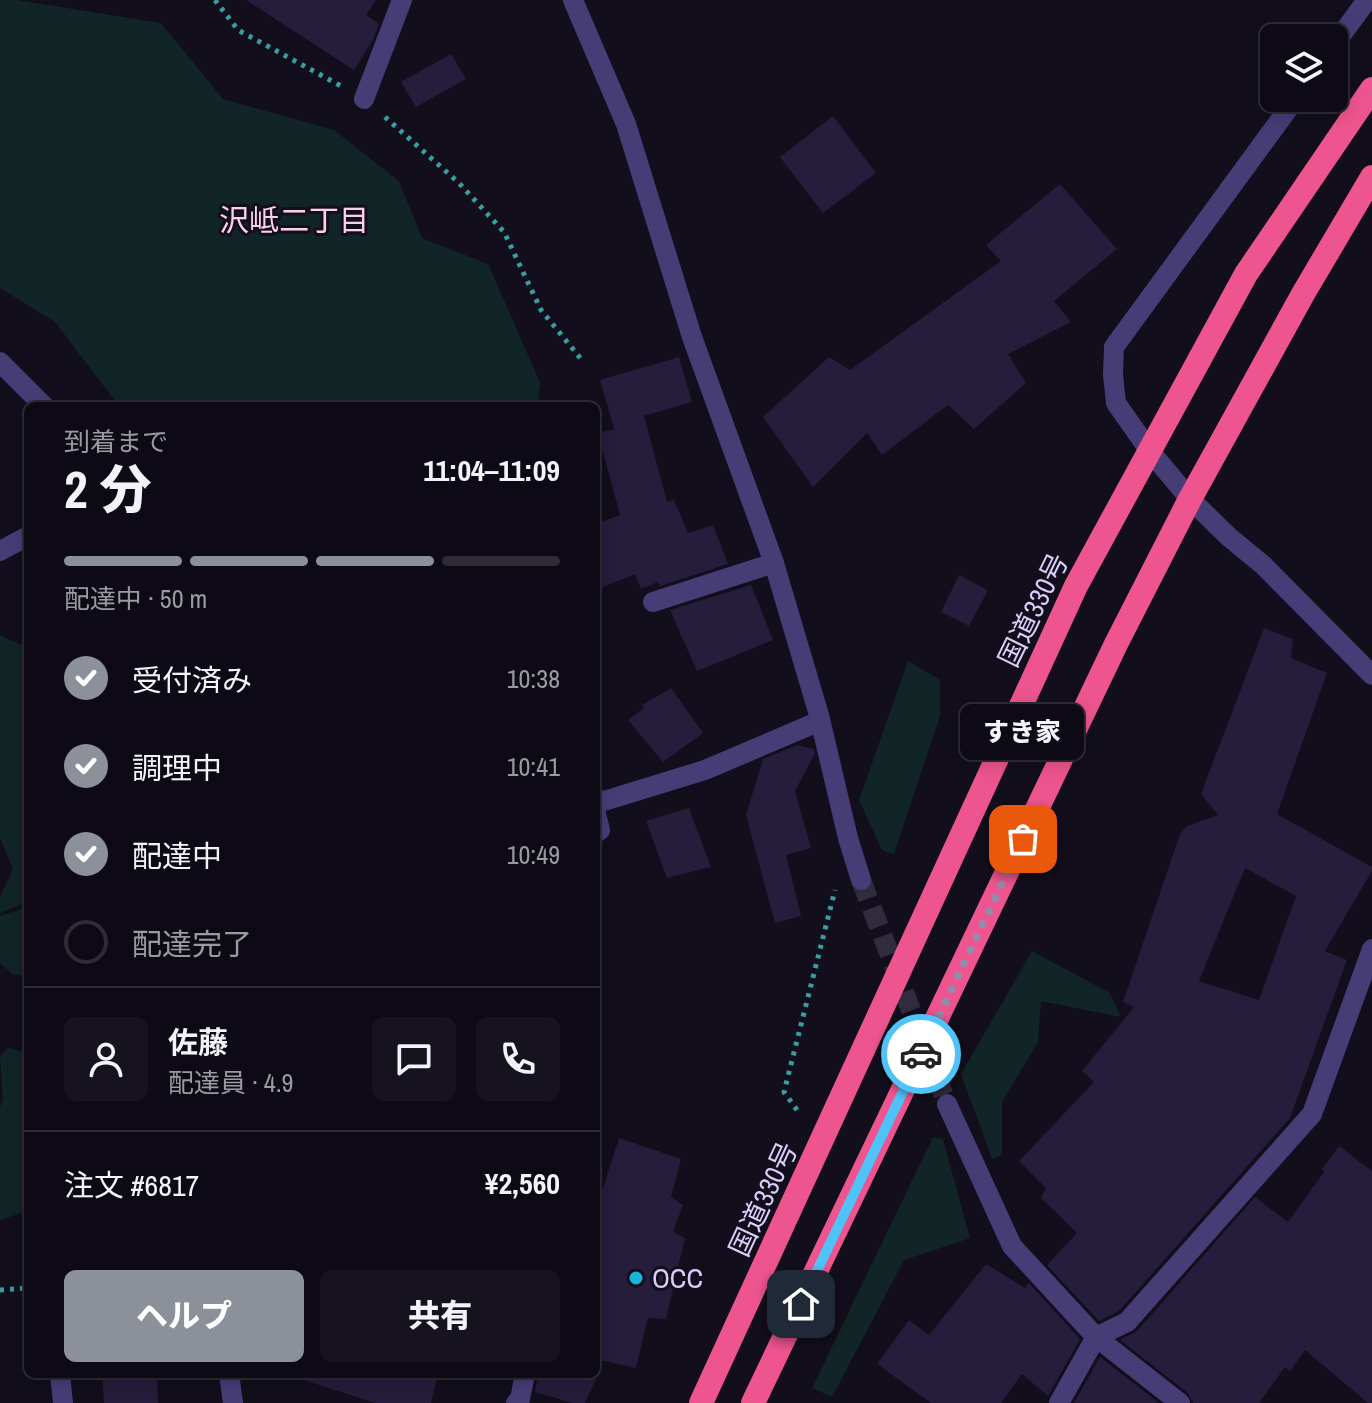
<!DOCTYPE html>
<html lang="ja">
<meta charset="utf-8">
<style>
body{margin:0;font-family:"Archivo Narrow","Noto Sans JP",sans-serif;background:#17131e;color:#f1f3f6;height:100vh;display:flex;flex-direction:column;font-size:30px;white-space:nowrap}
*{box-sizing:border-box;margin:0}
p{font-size:26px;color:#9b9aa0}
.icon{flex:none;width:44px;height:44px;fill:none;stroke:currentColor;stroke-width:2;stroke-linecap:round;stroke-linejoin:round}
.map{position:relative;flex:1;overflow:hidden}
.details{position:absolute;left:24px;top:402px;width:576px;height:976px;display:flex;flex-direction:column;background:#0e0a15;border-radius:12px;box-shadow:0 4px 20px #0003,0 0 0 2px #2e2b34}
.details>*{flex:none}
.controls{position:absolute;left:1260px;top:24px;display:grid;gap:16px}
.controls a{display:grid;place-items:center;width:88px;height:88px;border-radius:12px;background:#0e0a15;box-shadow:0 4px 20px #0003,0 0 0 2px #2e2b34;font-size:40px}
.pin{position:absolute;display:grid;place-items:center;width:68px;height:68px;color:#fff;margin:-34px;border-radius:16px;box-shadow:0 4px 12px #0006}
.courier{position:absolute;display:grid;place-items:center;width:80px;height:80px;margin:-40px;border:6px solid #4fc3f7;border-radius:50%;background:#fff;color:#222;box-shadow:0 2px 10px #0007}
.bubble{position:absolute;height:56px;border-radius:12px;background:#0e0a15;box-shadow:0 4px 20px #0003,0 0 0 2px #2e2b34;font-size:26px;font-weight:800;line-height:56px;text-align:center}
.headline em{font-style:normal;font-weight:800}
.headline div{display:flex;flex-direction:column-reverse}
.headline{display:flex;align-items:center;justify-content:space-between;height:136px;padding:0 40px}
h1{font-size:52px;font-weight:800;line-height:60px}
.bar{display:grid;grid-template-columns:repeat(4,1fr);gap:12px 8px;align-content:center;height:96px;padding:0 40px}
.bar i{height:10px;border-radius:6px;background:#2e2b34}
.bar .active{background:#8c9099}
.bar p{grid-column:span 4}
.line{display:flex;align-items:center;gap:20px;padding:0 40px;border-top:2px solid #2e2b34}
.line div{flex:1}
.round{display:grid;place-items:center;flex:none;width:84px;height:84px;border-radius:12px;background:#17131e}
ol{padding:0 40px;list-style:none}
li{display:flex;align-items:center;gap:24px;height:88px}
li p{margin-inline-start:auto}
li .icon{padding:8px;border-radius:50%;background:#8c9099;color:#fff;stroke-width:4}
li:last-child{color:#9b9aa0}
li i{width:44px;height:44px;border:4px solid #2e2b34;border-radius:50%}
.primary-button{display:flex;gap:16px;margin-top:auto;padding:16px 40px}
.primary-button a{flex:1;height:92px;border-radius:12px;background:#8c9099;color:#fff;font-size:32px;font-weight:800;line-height:92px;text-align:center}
.primary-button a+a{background:#17131e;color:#f1f3f6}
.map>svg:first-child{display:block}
.green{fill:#112426}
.building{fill:#261c3b;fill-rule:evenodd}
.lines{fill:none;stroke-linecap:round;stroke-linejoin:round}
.minor-tunnel{stroke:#302b3d;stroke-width:20;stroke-dasharray:20 10;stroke-linecap:butt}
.path{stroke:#399ea3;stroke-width:5;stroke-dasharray:4 6;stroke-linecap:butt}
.minor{stroke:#463d77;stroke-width:20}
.highway{stroke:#ee558e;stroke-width:24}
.done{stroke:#938bac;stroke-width:8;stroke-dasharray:0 14.4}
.route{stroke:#4fc3f7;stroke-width:10}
.poi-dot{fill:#17b4dd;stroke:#120e1c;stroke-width:3}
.labels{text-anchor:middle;stroke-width:6;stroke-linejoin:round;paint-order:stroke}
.street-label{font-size:28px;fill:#d8cefa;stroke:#120e1c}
.poi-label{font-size:28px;fill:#d8cefa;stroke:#120e1c;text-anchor:start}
.neighbourhood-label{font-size:30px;fill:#fad0e6;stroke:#120e1c}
</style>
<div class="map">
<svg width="1372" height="1403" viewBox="0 0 1372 1403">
<rect width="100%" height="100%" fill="#120e1c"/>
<g class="green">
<polygon points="0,0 17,0 161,23 223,99 334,130 399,181 422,238 488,264 540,382 538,406 119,406 55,322 0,288"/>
<polygon points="0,635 28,648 28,902 0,913 0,897 13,869 0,838"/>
<polygon points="908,661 940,680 940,716 894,854 882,850 859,800"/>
<polygon points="28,907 28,977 12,974 0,963 0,916"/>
<polygon points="1032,951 1110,993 1121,1017 1041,1001 1038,1042 1002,1102 1002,1155 992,1159 961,1074"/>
<polygon points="9,1047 28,1055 28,1211 0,1220 0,1107 3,1100 0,1056"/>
<polygon points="933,1137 943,1139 970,1238 904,1260 832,1397 812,1388"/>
</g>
<g class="building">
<polygon points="246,0 376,0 366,15 379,24 373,40 354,70"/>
<polygon points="451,54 466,79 416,107 401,82"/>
<polygon points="833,116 876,173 823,213 780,157"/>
<polygon points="1060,184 1117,249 1054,301 1071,322 1008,354 1026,383 974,429 948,405 882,455 867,433 813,487 763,417 829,357 850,370 1001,261 986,245"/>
<polygon points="679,357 692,402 644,416 667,502 674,500 688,533 713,525 728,564 660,586 658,582 641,589 635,574 596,590 596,524 620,515 598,433 614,429 600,380"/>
<polygon points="959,575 988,590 969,626 941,612"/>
<polygon points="751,585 773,640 697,671 670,610"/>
<path d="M1264,628L1293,639L1291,658L1327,673L1277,814L1372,867V871L1325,951L1347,960L1290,1118L1119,1311L1099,1321L1047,1265L1077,1233L1041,1198L1046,1188L1019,1161L1094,1082L1082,1071L1134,1007L1123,1002L1180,834L1187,826L1218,815L1201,794ZM1245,868L1296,896L1259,1000L1199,981Z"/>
<polygon points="671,688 703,733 663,762 628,720 644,708 642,705"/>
<polygon points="797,745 814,749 815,754 795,791 811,848 786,855 801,916 775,923 746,815 763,759"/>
<polygon points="689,808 711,867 667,878 646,821"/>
<polygon points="619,1138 681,1159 671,1197 683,1205 673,1232 685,1238 666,1319 648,1318 636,1368 596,1359 596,1210"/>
<polygon points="1339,1146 1372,1171 1372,1403 1368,1403 1305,1350 1290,1371 1285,1367 1259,1403 1193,1403 1188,1393 1120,1340 1137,1331 1255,1197 1288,1222 1324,1172 1322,1169"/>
<polygon points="986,1264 1025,1288 1029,1283 1080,1339 1048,1396 1022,1374 1001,1403 931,1403 877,1364 909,1320 929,1335"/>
<polygon points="1100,1357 1159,1403 1074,1403"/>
<polygon points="102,1374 157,1374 158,1403 104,1403"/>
<polygon points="305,1374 438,1374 431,1403 375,1403 304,1380"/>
<polygon points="538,1374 598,1374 585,1403 573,1403 535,1392"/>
</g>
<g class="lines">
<polyline class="minor-tunnel" points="861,880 947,1104"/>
<g class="path">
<polyline points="215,0 238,30 341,86"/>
<polyline points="385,117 459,183 504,232 541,310 581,359"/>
<polyline points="797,1110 784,1092 835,890"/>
<polyline points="0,1290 28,1288"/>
</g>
<g class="minor">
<polyline points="573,0 626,124 692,337 774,563 819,715 848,838 861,880"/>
<polyline points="1334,45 1367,0"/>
<polyline points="1296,98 1114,347 1113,375 1116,403 1149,450 1190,499 1229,537 1263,565 1372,675"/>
<polyline points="364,99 402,0"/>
<polyline points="0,362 44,406"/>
<polyline points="0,551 28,536"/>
<polyline points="653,602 774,563"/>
<polyline points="596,800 604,801 705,770 820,721"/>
<polyline points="596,814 600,830 596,833"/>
<polyline points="947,1104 1012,1246 1096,1337 1180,1403"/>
<polyline points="60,1374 63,1403"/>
<polyline points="229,1374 233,1403"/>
<polyline points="516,1403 520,1399 525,1374"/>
<polyline points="1059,1403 1096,1337 1127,1322 1312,1114 1372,949"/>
</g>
<g class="highway">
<polyline points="701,1403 1076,586 1246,274 1372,89"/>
<polyline points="753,1403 1116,644 1190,499 1303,294 1372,177"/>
</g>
</g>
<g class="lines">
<polyline class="done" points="921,1054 1023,839"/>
<polyline class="route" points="801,1304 921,1054"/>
</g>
<circle class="poi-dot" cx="636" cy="1278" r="8"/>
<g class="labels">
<g class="street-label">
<text transform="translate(1033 610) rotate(-64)" y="10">国道330号</text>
<text transform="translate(763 1199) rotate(-65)" y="10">国道330号</text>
</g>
<g class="poi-label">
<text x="652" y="1288">OCC</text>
</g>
<g class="neighbourhood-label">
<text x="294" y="231">沢岻二丁目</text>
</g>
</g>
</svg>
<div class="controls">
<a><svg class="icon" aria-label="layers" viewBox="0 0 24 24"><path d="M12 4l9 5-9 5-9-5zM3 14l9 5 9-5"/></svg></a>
</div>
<div class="pin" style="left:1023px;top:839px;background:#ea580c"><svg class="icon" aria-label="bag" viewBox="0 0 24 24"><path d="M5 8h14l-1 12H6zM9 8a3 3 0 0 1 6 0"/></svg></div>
<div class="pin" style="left:801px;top:1304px;background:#1f2937"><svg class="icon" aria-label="home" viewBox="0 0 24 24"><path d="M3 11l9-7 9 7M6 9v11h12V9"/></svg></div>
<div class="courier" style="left:921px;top:1054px"><svg class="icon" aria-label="car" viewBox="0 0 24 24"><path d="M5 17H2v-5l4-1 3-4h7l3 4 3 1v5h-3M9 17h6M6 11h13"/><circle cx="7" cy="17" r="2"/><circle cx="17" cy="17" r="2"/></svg></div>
<div class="bubble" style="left:960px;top:704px;width:124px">すき家</div>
<section class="details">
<div class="headline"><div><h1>2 分</h1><p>到着まで</p></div><em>11:04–11:09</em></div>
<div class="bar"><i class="active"></i><i class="active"></i><i class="active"></i><i></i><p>配達中 · 50 m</p></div>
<ol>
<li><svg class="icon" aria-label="check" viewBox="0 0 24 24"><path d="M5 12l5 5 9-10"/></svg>受付済み<p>10:38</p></li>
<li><svg class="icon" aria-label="check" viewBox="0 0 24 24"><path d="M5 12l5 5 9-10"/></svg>調理中<p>10:41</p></li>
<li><svg class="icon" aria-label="check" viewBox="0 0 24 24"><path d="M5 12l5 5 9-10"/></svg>配達中<p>10:49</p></li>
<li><i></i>配達完了</li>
</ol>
<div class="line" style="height:144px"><a class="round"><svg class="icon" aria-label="person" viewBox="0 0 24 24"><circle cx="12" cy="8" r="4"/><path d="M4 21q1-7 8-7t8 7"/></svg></a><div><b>佐藤</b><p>配達員 · 4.9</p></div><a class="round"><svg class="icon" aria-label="chat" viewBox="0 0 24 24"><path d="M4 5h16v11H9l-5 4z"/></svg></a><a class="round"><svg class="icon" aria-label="phone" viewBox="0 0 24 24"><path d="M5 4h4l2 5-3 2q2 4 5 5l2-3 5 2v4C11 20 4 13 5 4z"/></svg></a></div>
<div class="line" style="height:104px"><div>注文 #6817</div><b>¥2,560</b></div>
<div class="primary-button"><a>ヘルプ</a><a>共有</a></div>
</section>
</div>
